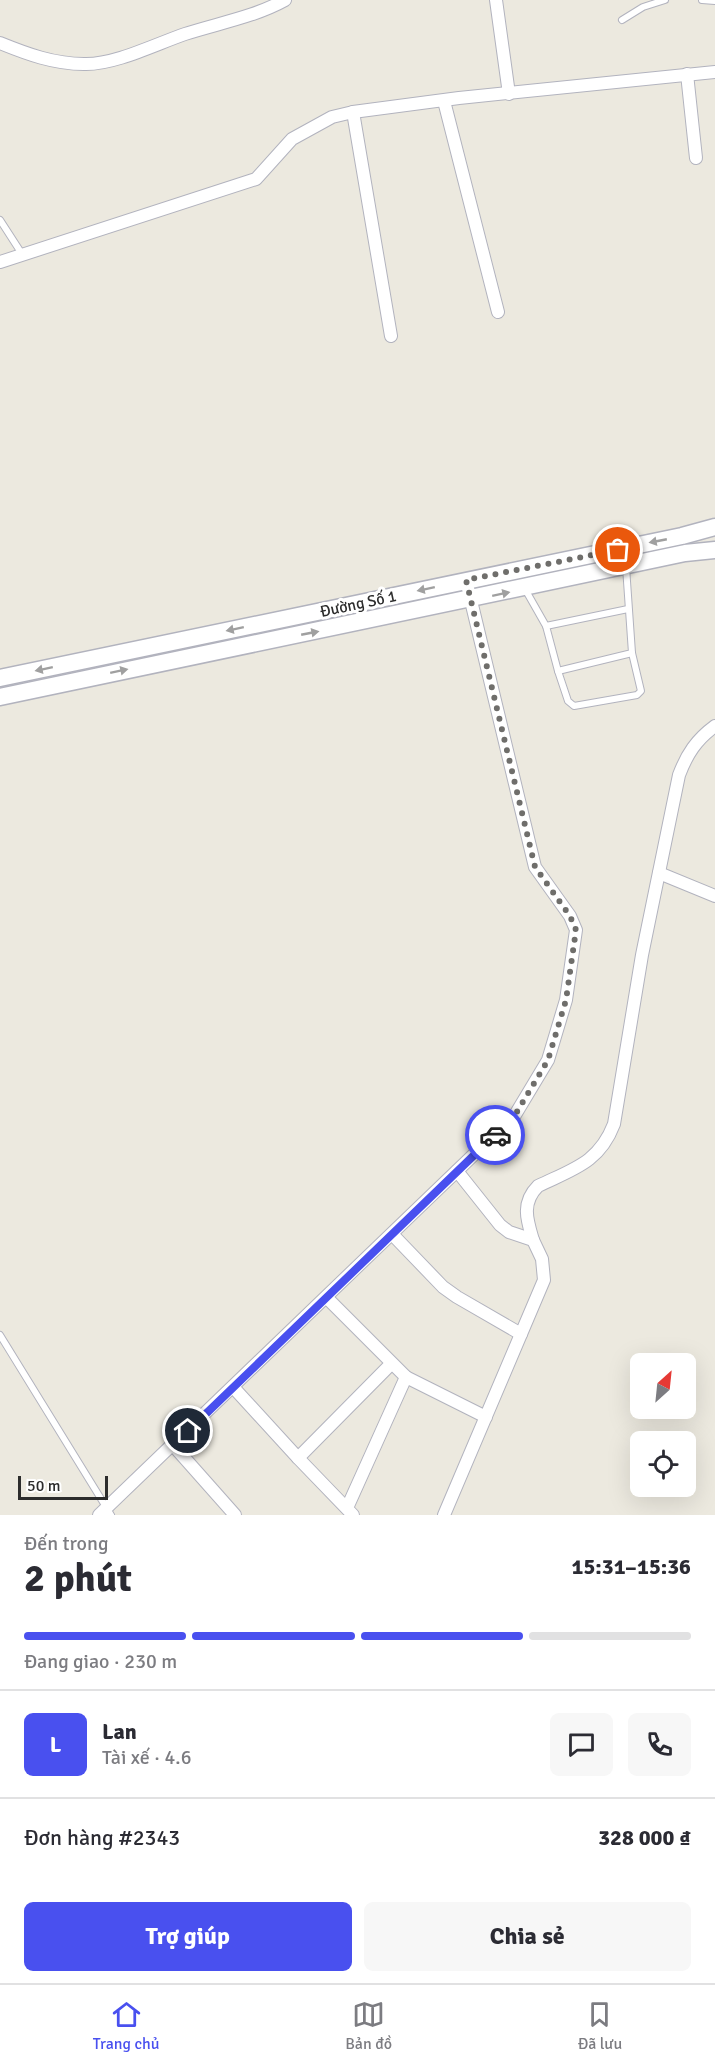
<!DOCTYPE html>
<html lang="vi">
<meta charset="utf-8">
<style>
body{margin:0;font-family:Signika,sans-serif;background:#f7f7f7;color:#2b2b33;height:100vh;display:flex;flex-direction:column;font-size:22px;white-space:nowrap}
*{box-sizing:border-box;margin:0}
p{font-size:20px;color:#7c7c81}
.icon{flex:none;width:33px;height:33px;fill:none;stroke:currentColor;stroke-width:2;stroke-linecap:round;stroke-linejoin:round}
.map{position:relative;height:1515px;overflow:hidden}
.details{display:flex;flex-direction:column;background:#fff;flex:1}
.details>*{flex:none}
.needle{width:39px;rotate:27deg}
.buttons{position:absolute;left:630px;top:1353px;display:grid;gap:12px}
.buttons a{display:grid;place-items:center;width:66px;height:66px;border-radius:9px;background:#fff;box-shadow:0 6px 24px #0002;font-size:30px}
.scale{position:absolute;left:18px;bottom:15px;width:90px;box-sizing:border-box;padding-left:6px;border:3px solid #2c2c2c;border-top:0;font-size:16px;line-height:21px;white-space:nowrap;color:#2c2c2c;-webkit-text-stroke:4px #fff;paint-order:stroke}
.pin{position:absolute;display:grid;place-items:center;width:51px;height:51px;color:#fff;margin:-26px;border:3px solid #fff;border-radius:50%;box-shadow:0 2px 6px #0007}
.courier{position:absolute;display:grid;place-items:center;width:60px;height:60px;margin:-30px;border:4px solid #4950ef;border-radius:50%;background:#fff;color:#222;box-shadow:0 2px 8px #0007}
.overview em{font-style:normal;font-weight:700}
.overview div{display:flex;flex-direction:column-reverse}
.overview{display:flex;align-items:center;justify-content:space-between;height:102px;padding:0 24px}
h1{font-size:39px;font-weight:700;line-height:45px}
.bar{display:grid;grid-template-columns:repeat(4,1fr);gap:9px 6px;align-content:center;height:72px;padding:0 24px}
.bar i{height:8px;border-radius:4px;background:#e1e1e2}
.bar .current{background:#4950ef}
.bar p{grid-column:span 4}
.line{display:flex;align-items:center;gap:15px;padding:0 24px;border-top:2px solid #e1e1e2}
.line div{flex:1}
.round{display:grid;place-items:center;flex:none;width:63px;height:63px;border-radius:9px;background:#f7f7f7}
.action{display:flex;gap:12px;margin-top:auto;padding:12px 24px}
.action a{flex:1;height:69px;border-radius:9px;background:#4950ef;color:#fff;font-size:24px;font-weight:700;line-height:69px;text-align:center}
.action a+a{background:#f7f7f7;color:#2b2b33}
.dock{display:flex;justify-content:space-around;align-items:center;height:84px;border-top:2px solid #e1e1e2;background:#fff;font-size:16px;color:#7c7c81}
.dock a{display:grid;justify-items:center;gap:3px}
.dock .current{color:#4950ef}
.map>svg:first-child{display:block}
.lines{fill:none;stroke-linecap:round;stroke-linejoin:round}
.lane-casing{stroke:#b2b3be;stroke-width:8}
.street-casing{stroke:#b2b3be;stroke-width:14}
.secondary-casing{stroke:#b2b3be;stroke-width:19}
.lane{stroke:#fff;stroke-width:6}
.street{stroke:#fff;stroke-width:12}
.secondary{stroke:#fff;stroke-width:16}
.oneway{fill:#a0a0a0}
.done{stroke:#6f6e6b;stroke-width:6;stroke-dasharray:0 10.8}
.route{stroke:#4950ef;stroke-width:8}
.labels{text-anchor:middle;stroke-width:6;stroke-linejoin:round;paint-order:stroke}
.street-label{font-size:16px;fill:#2c2c2c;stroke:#fff}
</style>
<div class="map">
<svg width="715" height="1515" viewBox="0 0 715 1515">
<rect width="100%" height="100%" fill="#ece9df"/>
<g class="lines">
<defs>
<g id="lane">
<polyline points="702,0 715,1"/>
<polyline points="622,20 643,7 665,0"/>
<polyline points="0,220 22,254"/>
<polyline points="525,589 546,626 558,671 632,653 626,567"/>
<polyline points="546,626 628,609"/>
<polyline points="558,671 568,701 574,706 637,695 641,691 632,653"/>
<polyline points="0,1335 111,1515"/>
</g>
<g id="street">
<polyline points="496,0 509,94"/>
<path d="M0,43C27,54 54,64 84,64C114,65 156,44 185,34C219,23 254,17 285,0"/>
<polyline points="687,74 696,158"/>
<polyline points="444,101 498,312"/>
<polyline points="353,112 391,336"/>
<polyline points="0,262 256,179 292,139 332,117 353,112 459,98 715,72"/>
<polyline points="659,873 715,896"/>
<polyline points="392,1234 443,1287 457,1297 521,1334"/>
<path d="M533,1240C527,1220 521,1203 538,1186C573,1169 599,1163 614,1124L642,955L679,775C687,754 696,740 715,726"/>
<polyline points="327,1298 406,1377 486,1417"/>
<polyline points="233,1387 298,1458 353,1515"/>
<polyline points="173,1445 235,1515"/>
<polyline points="298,1458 391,1364"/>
<polyline points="347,1508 406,1377"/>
<polyline points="99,1515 515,1115 548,1060 566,1000 576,930 570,916 535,867 466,580"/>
<polyline points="444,1515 544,1280 542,1259 533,1240 509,1232 500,1225 457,1171"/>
</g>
<g id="secondary">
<polyline points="0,678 682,536 715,527"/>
<path d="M0,697C228,648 457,603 685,553L715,550"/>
</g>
</defs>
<use href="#lane" class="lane-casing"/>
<use href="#street" class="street-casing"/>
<use href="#secondary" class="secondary-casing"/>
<use href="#lane" class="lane"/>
<use href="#street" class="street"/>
<use href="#secondary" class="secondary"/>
</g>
<defs><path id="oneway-solid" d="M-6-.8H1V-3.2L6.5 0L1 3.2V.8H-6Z" transform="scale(1.5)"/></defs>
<g class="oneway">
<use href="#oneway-solid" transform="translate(658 541) rotate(169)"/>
<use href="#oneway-solid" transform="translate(426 589) rotate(168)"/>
<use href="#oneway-solid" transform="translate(501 594) rotate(-12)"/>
<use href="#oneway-solid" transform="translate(235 629) rotate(168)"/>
<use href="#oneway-solid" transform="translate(310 633) rotate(-11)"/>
<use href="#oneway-solid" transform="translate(44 669) rotate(168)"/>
<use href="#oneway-solid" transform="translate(119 671) rotate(-12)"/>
</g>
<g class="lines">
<polyline class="done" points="495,1135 515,1115 548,1060 566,1000 576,930 570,916 535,867 466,580 618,550"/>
<polyline class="route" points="188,1431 495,1135"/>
</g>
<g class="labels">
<g class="street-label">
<text transform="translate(358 603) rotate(-12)" y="6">Đường Số 1</text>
</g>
</g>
</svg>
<div class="buttons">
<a><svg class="needle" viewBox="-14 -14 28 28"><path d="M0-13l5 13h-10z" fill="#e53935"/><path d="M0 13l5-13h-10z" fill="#7c7c81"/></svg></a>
<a><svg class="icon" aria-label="locate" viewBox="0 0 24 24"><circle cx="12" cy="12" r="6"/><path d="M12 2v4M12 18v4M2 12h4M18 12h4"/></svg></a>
</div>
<div class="scale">50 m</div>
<div class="pin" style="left:618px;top:550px;background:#ea580c"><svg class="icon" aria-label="bag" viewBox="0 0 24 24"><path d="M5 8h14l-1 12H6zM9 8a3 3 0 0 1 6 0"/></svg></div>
<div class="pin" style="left:188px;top:1431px;background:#1f2937"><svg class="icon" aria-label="home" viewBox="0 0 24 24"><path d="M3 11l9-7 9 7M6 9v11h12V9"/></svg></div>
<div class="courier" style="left:495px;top:1135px"><svg class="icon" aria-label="car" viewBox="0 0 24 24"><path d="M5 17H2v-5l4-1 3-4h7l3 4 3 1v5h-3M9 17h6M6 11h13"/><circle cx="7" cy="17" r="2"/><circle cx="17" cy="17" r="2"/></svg></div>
</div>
<section class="details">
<div class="overview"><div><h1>2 phút</h1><p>Đến trong</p></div><em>15:31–15:36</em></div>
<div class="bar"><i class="current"></i><i class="current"></i><i class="current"></i><i></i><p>Đang giao · 230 m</p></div>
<div class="line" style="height:108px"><b class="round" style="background:#4950ef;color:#fff">L</b><div><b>Lan</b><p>Tài xế · 4.6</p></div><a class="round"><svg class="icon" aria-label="chat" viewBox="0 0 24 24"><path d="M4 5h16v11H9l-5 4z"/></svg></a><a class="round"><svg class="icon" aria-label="phone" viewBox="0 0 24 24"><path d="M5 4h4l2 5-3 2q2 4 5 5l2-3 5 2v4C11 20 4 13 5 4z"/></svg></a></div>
<div class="line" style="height:78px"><div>Đơn hàng #2343</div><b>328 000 ₫</b></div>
<div class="action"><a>Trợ giúp</a><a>Chia sẻ</a></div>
</section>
<nav class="dock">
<a class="current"><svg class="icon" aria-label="home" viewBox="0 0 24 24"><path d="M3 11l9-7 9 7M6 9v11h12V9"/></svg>Trang chủ</a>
<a><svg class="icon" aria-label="map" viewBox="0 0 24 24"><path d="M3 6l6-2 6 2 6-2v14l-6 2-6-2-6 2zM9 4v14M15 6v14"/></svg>Bản đồ</a>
<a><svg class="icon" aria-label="saved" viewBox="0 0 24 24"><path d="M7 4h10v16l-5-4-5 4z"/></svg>Đã lưu</a>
</nav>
